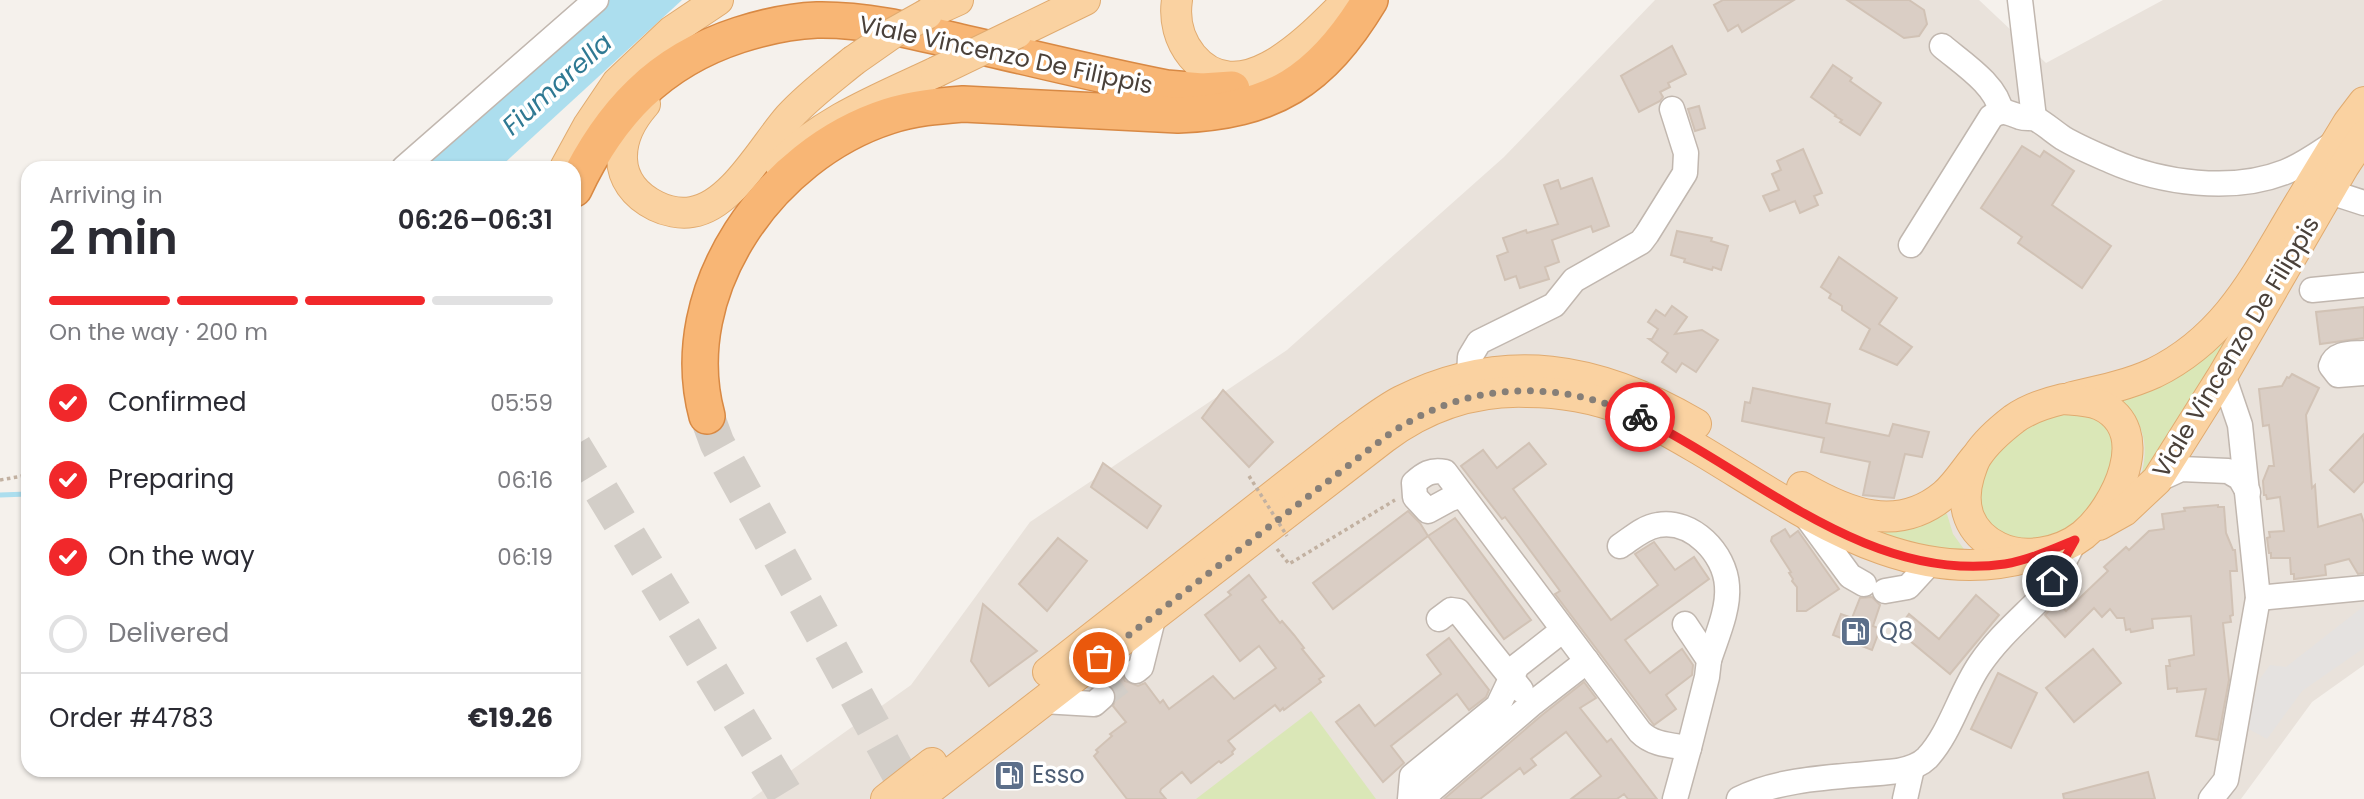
<!DOCTYPE html>
<meta charset="utf-8">
<style>
body{margin:0;font-family:Poppins,sans-serif;background:#f7f7f7;color:#2b2b33;height:100vh;display:flex;flex-direction:column;font-size:26px;white-space:nowrap}
*{box-sizing:border-box;margin:0}
p{font-size:23px;color:#7c7c81}
.icon{flex:none;width:38px;height:38px;fill:none;stroke:currentColor;stroke-width:2;stroke-linecap:round;stroke-linejoin:round}
.map{position:relative;flex:1;overflow:hidden}
.panel{position:absolute;left:21px;top:161px;width:560px;height:616px;display:flex;flex-direction:column;background:#fff;border-radius:21px;box-shadow:0 2px 5px #0004}
.panel>*{flex:none}
.pin{position:absolute;display:grid;place-items:center;width:60px;height:60px;color:#fff;margin:-30px;border:4px solid #fff;border-radius:50%;box-shadow:0 2px 7px #0007}
.courier{position:absolute;display:grid;place-items:center;width:70px;height:70px;margin:-35px;border:5px solid #f1282b;border-radius:50%;background:#fff;color:#222;box-shadow:0 2px 9px #0007}
.overview em{font-style:normal;font-weight:600}
.overview div{display:flex;flex-direction:column-reverse}
.overview{display:flex;align-items:center;justify-content:space-between;height:119px;padding:0 28px}
h1{font-size:46px;font-weight:600;line-height:52px}
.bar{display:grid;grid-template-columns:repeat(4,1fr);gap:10px 7px;align-content:center;height:84px;padding:0 28px}
.bar i{height:9px;border-radius:5px;background:#e1e1e2}
.bar .on{background:#f1282b}
.bar p{grid-column:span 4}
.line{display:flex;align-items:center;gap:18px;padding:0 28px;border-top:2px solid #e1e1e2}
.line div{flex:1}
ol{padding:0 28px;list-style:none}
li{display:flex;align-items:center;gap:21px;height:77px}
li p{margin-inline-start:auto}
li .icon{padding:7px;border-radius:50%;background:#f1282b;color:#fff;stroke-width:4}
li:last-child{color:#7c7c81}
li i{width:38px;height:38px;border:4px solid #e1e1e2;border-radius:50%}
.map>svg:first-child{display:block}
.residential{fill:#e9e2db}
.green{fill:#dae7b7}
.parking{fill:#e5e2e0}
.water{fill:#acdeee}
.lines{fill:none;stroke-linecap:round;stroke-linejoin:round}
.stream{stroke:#acdeee;stroke-width:5}
.building{fill:#dacec5;stroke:#d1c2b5;stroke-width:2}
.minor-tunnel{stroke:#d3cec8;stroke-width:24;stroke-dasharray:24 12;stroke-linecap:butt}
.highway-tunnel{stroke:#d3cec8;stroke-width:35;stroke-dasharray:35 18;stroke-linecap:butt}
.minor-casing{stroke:#c1b7af;stroke-width:27}
.major-casing{stroke:#e0ab70;stroke-width:32}
.highway-casing{stroke:#d88944;stroke-width:38}
.path{stroke:#c2b1a1;stroke-width:3.5;stroke-dasharray:3.5 3.5;stroke-linecap:butt}
.minor{stroke:#fff;stroke-width:24}
.major{stroke:#fad2a1;stroke-width:30}
.highway{stroke:#f8b675;stroke-width:35}
.major-bridge-casing{stroke:#e0ab70;stroke-width:32;stroke-linecap:butt}
.path-bridge{stroke:#c2b1a1;stroke-width:3.5;stroke-dasharray:3.5 3.5;stroke-linecap:butt}
.major-bridge{stroke:#fad2a1;stroke-width:30}
.done{stroke:#867f78;stroke-width:7;stroke-dasharray:0 12.6}
.route{stroke:#f1282b;stroke-width:9}
.labels{text-anchor:middle;stroke-width:7;stroke-linejoin:round;paint-order:stroke}
.street-label{font-size:24px;fill:#4a413a;stroke:#fff}
.service-label{font-size:24px;fill:#4e5e75;stroke:#fff;text-anchor:start}
.water-label{font-size:26px;font-style:italic;fill:#2f7993;stroke:#fff}
</style>
<div class="map">
<svg width="2364" height="799" viewBox="0 0 2364 799">
<rect width="100%" height="100%" fill="#f5f1ec"/>
<polygon class="residential" points="1655,0 1979,0 2046,63 2163,0 2364,0 2364,665 2312,702 2241,799 751,799 911,685 1030,522 1287,350 1504,157"/>
<g class="green">
<path d="M2251,310L2140,480C2150,448 2145,422 2120,399Z"/>
<polygon points="2063,412 2108,420 2122,457 2085,516 2059,533 2045,538 2019,543 1982,527 1977,484 1983,471 2006,442 2032,424"/>
<polygon points="1942,511 1947,514 1953,534 1966,552 1955,557 1853,524"/>
<polygon points="1311,711 1376,799 1196,799"/>
</g>
<polygon class="parking" points="2364,606 2364,648 2302,691 2267,739 2245,727 2259,680 2270,665 2286,667"/>
<polygon class="water" points="604,0 682,0 499,168 417,168"/>
<g class="lines">
<polyline class="stream" points="0,495 28,494"/>
</g>
<g class="building">
<polygon points="1723,0 1794,0 1742,32 1738,25 1728,31 1714,5"/>
<polygon points="1847,0 1909,0 1924,10 1927,24 1919,36 1904,38"/>
<polygon points="1672,46 1686,74 1668,83 1670,87 1660,92 1663,97 1660,101 1639,112 1621,76"/>
<polygon points="1833,65 1852,78 1850,81 1881,103 1860,135 1840,122 1842,120 1835,116 1836,115 1811,97"/>
<polygon points="1699,106 1705,128 1695,131 1688,109"/>
<polygon points="2022,146 2040,157 2044,151 2074,171 2052,205 2111,246 2082,288 2018,243 2022,237 1981,208"/>
<polygon points="1803,149 1822,193 1814,196 1818,205 1800,213 1795,201 1770,211 1763,196 1779,190 1772,174 1781,170 1777,161"/>
<polygon points="1592,178 1609,226 1593,232 1591,226 1552,240 1559,262 1545,267 1549,279 1520,288 1516,276 1505,280 1497,256 1508,252 1503,238 1526,230 1527,233 1558,224 1544,185 1558,180 1561,189"/>
<polygon points="1677,231 1712,238 1711,241 1728,246 1721,270 1713,267 1712,270 1684,262 1685,259 1671,255"/>
<polygon points="1839,257 1897,298 1879,324 1912,347 1897,365 1860,349 1870,329 1842,310 1842,306 1829,298 1831,294 1821,287"/>
<polygon points="1672,306 1687,317 1675,334 1702,330 1718,340 1696,372 1682,363 1676,372 1662,362 1668,353 1649,339 1652,339 1658,329 1648,322 1656,310 1665,316"/>
<polygon points="2364,307 2364,338 2320,344 2316,312"/>
<polygon points="2292,374 2319,388 2306,415 2312,488 2315,485 2318,527 2361,514 2364,523 2364,573 2358,574 2349,559 2325,565 2326,575 2294,579 2294,574 2291,574 2290,558 2271,558 2271,553 2269,553 2267,538 2270,537 2269,532 2284,531 2280,497 2267,499 2266,495 2264,495 2263,481 2269,466 2274,466 2269,425 2263,426 2259,389 2282,386 2287,377 2289,378"/>
<polygon points="1753,388 1830,404 1826,423 1889,436 1893,424 1929,432 1922,457 1905,454 1894,498 1863,495 1870,462 1821,452 1824,438 1742,421 1745,402 1750,403"/>
<polygon points="1223,390 1273,442 1249,467 1202,418"/>
<polygon points="2364,434 2364,481 2354,492 2330,470"/>
<polygon points="1529,443 1546,464 1513,489 1611,620 1658,585 1635,554 1654,542 1675,570 1694,557 1709,579 1625,640 1650,673 1682,649 1693,665 1692,675 1666,695 1676,709 1654,725 1555,594 1560,591 1521,538 1505,517 1502,519 1461,466 1483,450 1497,468"/>
<polygon points="1103,463 1161,506 1147,528 1091,487"/>
<polygon points="2218,505 2218,507 2224,507 2226,533 2233,550 2235,550 2237,571 2230,571 2233,615 2230,616 2231,622 2223,623 2229,680 2218,740 2196,736 2206,689 2177,692 2177,688 2168,689 2166,666 2170,666 2169,660 2194,655 2191,616 2152,619 2153,628 2131,632 2130,629 2126,630 2124,618 2117,618 2110,609 2102,617 2094,608 2065,637 2045,615 2057,601 2066,611 2108,571 2104,567 2126,547 2129,550 2149,531 2164,529 2162,514 2185,511 2184,508"/>
<polygon points="1408,511 1420,523 1428,536 1333,609 1313,583"/>
<polygon points="1455,518 1531,620 1504,639 1428,536"/>
<polygon points="1785,529 1790,537 1798,531 1839,589 1806,611 1797,611 1797,587 1792,581 1793,579 1789,573 1791,572 1771,541 1772,537"/>
<polygon points="1058,538 1087,561 1047,611 1019,584"/>
<polygon points="1249,575 1266,597 1262,600 1280,623 1282,621 1294,635 1304,648 1302,649 1324,676 1319,679 1321,682 1284,710 1283,708 1280,711 1275,705 1228,741 1235,749 1232,752 1233,754 1221,763 1219,761 1191,783 1182,772 1161,789 1160,792 1166,799 1127,799 1094,756 1098,752 1096,750 1112,736 1110,734 1126,722 1113,706 1117,695 1114,688 1106,683 1095,683 1127,659 1121,673 1125,681 1138,686 1145,683 1160,703 1163,700 1169,709 1213,676 1234,699 1276,668 1259,646 1240,661 1205,615 1231,595 1228,592"/>
<polygon points="1976,595 1999,615 1950,674 1897,630 1909,614 1939,639"/>
<polygon points="1872,597 1880,605 1873,626 1880,629 1872,650 1833,635 1841,614 1852,618 1860,598"/>
<polygon points="983,604 1037,651 989,686 971,661"/>
<polygon points="1449,638 1489,690 1486,697 1469,710 1457,694 1391,746 1404,763 1383,782 1336,722 1359,705 1375,726 1441,674 1427,655"/>
<polygon points="2093,649 2121,683 2074,722 2046,688"/>
<polygon points="1998,673 2037,693 2011,748 1971,729"/>
<polygon points="1584,682 1596,698 1580,708 1607,742 1611,739 1657,799 1628,799 1624,794 1617,799 1571,799 1601,776 1566,732 1531,759 1536,765 1524,774 1520,768 1480,799 1444,799 1542,715"/>
<polygon points="2148,772 2155,799 2064,799 2063,794"/>
</g>
<g class="lines">
<polyline class="minor-tunnel" points="1102,697 1136,671"/>
<g class="highway-tunnel">
<polyline points="707,416 717,443 913,799"/>
<polyline points="574,446 788,799"/>
</g>
<defs>
<g id="minor">
<polyline points="2020,0 2034,118"/>
<path d="M1942,46C1962,63 1997,85 2001,112"/>
<polyline points="404,168 596,0"/>
<polyline points="2330,192 2364,203"/>
<path d="M1911,245L1991,117C2002,108 2009,113 2020,117C2026,119 2031,117 2036,119C2045,124 2054,132 2063,138C2078,147 2095,154 2111,161C2161,183 2232,193 2285,172C2303,165 2319,153 2336,142"/>
<polyline points="2312,290 2364,285"/>
<path d="M2364,353C2351,354 2335,352 2331,366L2338,375L2364,373"/>
<polyline points="1469,376 1470,357 1479,342 1554,305 1574,280 1641,242 1647,234 1685,173 1686,153 1672,109"/>
<polyline points="2157,480 2181,469 2228,471 2240,478 2248,492"/>
<path d="M1462,495L1450,499L1428,511L1415,497L1414,483C1424,474 1431,469 1445,472L1640,732C1653,745 1671,745 1689,748L1675,799"/>
<polyline points="1803,512 1850,576 1864,584"/>
<path d="M1620,546C1632,538 1644,527 1658,525C1692,519 1725,553 1727,586C1729,610 1716,638 1709,660"/>
<polyline points="1885,591 1908,587 1930,563"/>
<polyline points="2258,598 2364,588"/>
<polyline points="1439,619 1451,610 1458,611 1521,690"/>
<polyline points="1685,624 1709,660 1707,677 1689,748"/>
<polyline points="1136,671 1141,667 1154,615"/>
<polyline points="1043,701 1094,704 1102,697"/>
<polyline points="1410,799 1412,776 1498,706 1517,666 1563,630"/>
<polyline points="1421,799 1533,703 1587,661"/>
<path d="M1739,799C1783,776 1849,777 1898,771C1908,769 1919,766 1927,758C1951,732 1960,693 1980,664C1997,639 2018,621 2039,600C2054,583 2065,560 2075,540"/>
<polyline points="1905,799 1912,768"/>
<polyline points="2211,799 2226,780 2258,598 2240,425 2223,375"/>
</g>
<g id="major">
<path d="M1177,0C1174,20 1179,40 1192,56C1239,112 1307,41 1341,7"/>
<polyline points="927,14 958,0"/>
<polyline points="1017,33 1085,0"/>
<path d="M645,104C615,138 610,183 656,206C666,211 680,214 692,212C732,206 764,145 789,117C808,96 831,79 853,61"/>
<path d="M780,164C823,120 881,98 936,72"/>
<polyline points="565,168 588,126 617,83 672,31 718,0"/>
<path d="M2072,397C2099,391 2128,385 2154,373C2221,340 2251,285 2287,224C2307,190 2328,156 2348,123L2364,102"/>
<path d="M2063,399C2075,400 2089,400 2100,405C2155,430 2116,508 2083,535C2060,553 2024,560 1998,547C1969,533 1960,506 1969,476C1971,470 1973,462 1977,456C1986,442 2001,429 2014,419C2029,408 2046,403 2063,399Z"/>
<path d="M1802,487C1847,513 1897,534 1944,495C1956,485 1965,470 1975,458"/>
<polyline points="2099,525 2124,511 2157,480 2223,375 2344,166 2364,136"/>
<path d="M1048,672L1348,437C1365,425 1382,411 1401,401C1505,349 1599,367 1696,424"/>
<polyline points="886,799 932,763"/>
<path d="M917,799L1384,438C1427,406 1473,390 1527,392C1560,392 1594,398 1625,410C1651,421 1676,436 1700,450C1804,512 1914,597 2041,553"/>
</g>
<g id="highway">
<path d="M574,189C610,113 659,61 739,35C764,27 791,21 817,20C866,19 917,32 964,43C1032,58 1099,75 1166,88L1202,91L1232,89"/>
<path d="M707,416C673,290 770,154 889,116C913,108 938,106 963,104L1178,115C1273,111 1321,81 1370,0"/>
</g>
</defs>
<use href="#minor" class="minor-casing"/>
<use href="#major" class="major-casing"/>
<use href="#highway" class="highway-casing"/>
<g class="path">
<polyline points="0,480 28,475"/>
<polyline points="1277,549 1289,564 1395,500"/>
</g>
<use href="#minor" class="minor"/>
<use href="#major" class="major"/>
<use href="#highway" class="highway"/>
<defs>
<g id="major-bridge">
<polyline points="853,61 893,33 927,14"/>
<polyline points="936,72 1017,33"/>
</g>
</defs>
<use href="#major-bridge" class="major-bridge-casing"/>
<polyline class="path-bridge" points="1249,476 1287,536"/>
<use href="#major-bridge" class="major-bridge"/>
</g>
<g class="lines">
<path class="done" d="M1099,658L1384,438C1460,382 1555,377 1640,417"/>
<path class="route" d="M1640,417C1754,473 1869,584 2005,564C2029,560 2053,549 2075,540L2052,581"/>
</g>
<defs>
<symbol id="fuel-square" viewBox="-11 -11 22 22"><rect x="-9" y="-9" width="18" height="18" rx="4" fill="#5c6f8a" stroke="#fff"/><path d="M-5.5-6h7V0h2V4h1.3V-2.5L3-4.5l.8-.8L6-3V5H2.5V1h-1V6h-7ZM-4.2-4.7v3.2H.2V-4.7Z" fill="#fff"/></symbol>
</defs>
<g fill-rule="evenodd">
<use href="#fuel-square" x="1838" y="614" width="35" height="35"/>
<use href="#fuel-square" x="992" y="758" width="35" height="35"/>
</g>
<g class="labels">
<g class="street-label">
<text transform="translate(1006 55) rotate(12)" y="8">Viale Vincenzo De Filippis</text>
<text transform="translate(2236 347) rotate(-59)" y="8">Viale Vincenzo De Filippis</text>
</g>
<g class="service-label">
<text x="1879" y="640">Q8</text>
<text x="1032" y="783">Esso</text>
</g>
<g class="water-label">
<text transform="translate(557 84) rotate(-42)" y="9">Fiumarella</text>
</g>
</g>
</svg>
<div class="pin" style="left:1099px;top:658px;background:#ea580c"><svg class="icon" aria-label="bag" viewBox="0 0 24 24"><path d="M5 8h14l-1 12H6zM9 8a3 3 0 0 1 6 0"/></svg></div>
<div class="pin" style="left:2052px;top:581px;background:#1f2937"><svg class="icon" aria-label="home" viewBox="0 0 24 24"><path d="M3 11l9-7 9 7M6 9v11h12V9"/></svg></div>
<div class="courier" style="left:1640px;top:417px"><svg class="icon" aria-label="bike" viewBox="0 0 24 24"><circle cx="6" cy="16" r="4"/><circle cx="18" cy="16" r="4"/><path d="M6 16l4-8h5l3 8M10 8l3 8H6M13 5h3"/></svg></div>
<section class="panel">
<div class="overview"><div><h1>2 min</h1><p>Arriving in</p></div><em>06:26–06:31</em></div>
<div class="bar"><i class="on"></i><i class="on"></i><i class="on"></i><i></i><p>On the way · 200 m</p></div>
<ol>
<li><svg class="icon" aria-label="check" viewBox="0 0 24 24"><path d="M5 12l5 5 9-10"/></svg>Confirmed<p>05:59</p></li>
<li><svg class="icon" aria-label="check" viewBox="0 0 24 24"><path d="M5 12l5 5 9-10"/></svg>Preparing<p>06:16</p></li>
<li><svg class="icon" aria-label="check" viewBox="0 0 24 24"><path d="M5 12l5 5 9-10"/></svg>On the way<p>06:19</p></li>
<li><i></i>Delivered</li>
</ol>
<div class="line" style="height:91px"><div>Order #4783</div><b>€19.26</b></div>
</section>
</div>
